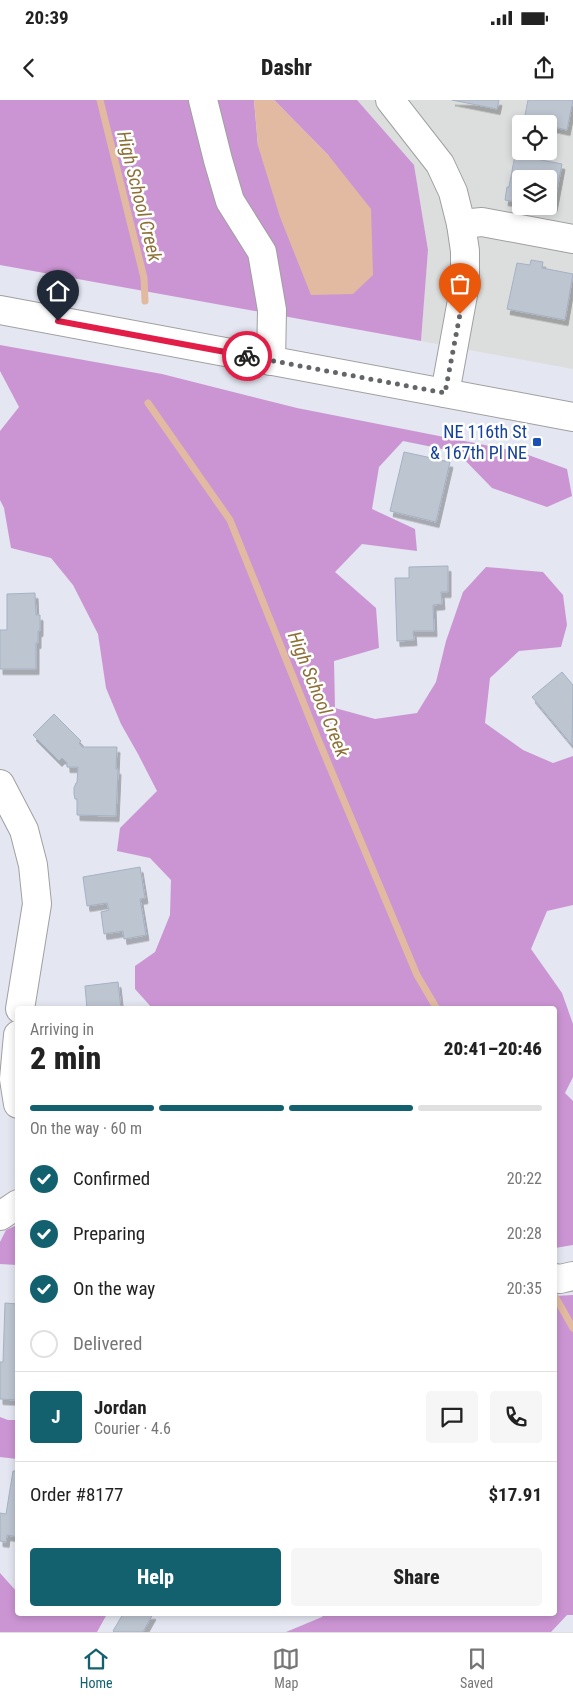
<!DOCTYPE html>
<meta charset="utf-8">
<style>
body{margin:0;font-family:"Roboto Condensed",sans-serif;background:#f6f6f6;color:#222;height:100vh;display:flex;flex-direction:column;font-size:19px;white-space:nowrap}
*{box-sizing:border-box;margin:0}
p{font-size:16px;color:#767676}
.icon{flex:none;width:28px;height:28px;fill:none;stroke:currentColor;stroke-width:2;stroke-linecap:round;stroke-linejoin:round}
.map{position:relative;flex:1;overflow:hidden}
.panel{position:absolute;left:15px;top:906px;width:542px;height:610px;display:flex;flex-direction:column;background:#fff;border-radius:5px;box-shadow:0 2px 8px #0003}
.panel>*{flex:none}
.fabs{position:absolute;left:512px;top:15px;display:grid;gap:10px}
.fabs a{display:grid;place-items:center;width:45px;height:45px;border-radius:5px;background:#fff;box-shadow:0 2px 8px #0003;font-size:25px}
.pin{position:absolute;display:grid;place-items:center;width:42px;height:42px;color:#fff;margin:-51px -21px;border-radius:50% 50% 50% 0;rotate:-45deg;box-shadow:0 0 5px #0007}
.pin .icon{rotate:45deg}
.courier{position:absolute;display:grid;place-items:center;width:50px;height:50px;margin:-25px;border:4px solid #e11d48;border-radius:50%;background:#fff;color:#222;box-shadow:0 1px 6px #0007}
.head em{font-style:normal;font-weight:800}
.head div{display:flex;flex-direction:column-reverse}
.head{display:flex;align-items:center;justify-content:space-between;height:85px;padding:0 15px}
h1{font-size:32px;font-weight:800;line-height:38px}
.bar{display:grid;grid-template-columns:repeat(4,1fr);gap:8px 5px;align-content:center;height:60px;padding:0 15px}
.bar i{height:6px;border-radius:4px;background:#e0e0e0}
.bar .current{background:#13616f}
.bar p{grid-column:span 4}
.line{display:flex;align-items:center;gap:12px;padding:0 15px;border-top:1px solid #e0e0e0}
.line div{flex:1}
.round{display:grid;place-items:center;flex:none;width:52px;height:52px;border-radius:5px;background:#f6f6f6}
ol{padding:0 15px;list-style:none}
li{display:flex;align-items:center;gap:15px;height:55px}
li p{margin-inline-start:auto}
li .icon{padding:5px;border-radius:50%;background:#13616f;color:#fff;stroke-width:4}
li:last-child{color:#767676}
li i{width:28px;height:28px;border:2px solid #e0e0e0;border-radius:50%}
.cta{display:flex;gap:10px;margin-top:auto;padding:10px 15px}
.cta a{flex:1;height:58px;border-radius:5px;background:#13616f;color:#fff;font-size:20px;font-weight:800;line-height:58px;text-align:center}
.cta a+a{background:#f6f6f6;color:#222}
.status{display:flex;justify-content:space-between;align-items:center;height:35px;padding:0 25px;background:#fff;direction:ltr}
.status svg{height:14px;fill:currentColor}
header{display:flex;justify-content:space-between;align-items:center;height:65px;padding:0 15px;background:#fff;font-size:22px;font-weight:800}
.menu{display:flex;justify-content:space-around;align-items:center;height:70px;border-top:1px solid #e0e0e0;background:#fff;font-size:14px;color:#767676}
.menu a{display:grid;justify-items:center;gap:2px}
.menu .current{color:#13616f}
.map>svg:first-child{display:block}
.residential{fill:#dcdddd;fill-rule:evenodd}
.forest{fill:#cb95d3}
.water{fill:#e2baa1}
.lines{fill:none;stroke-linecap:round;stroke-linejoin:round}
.stream{stroke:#e2baa1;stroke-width:7}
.building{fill:#bdc5d1;stroke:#a5b1c4;filter:url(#shadow)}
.minor-casing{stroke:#a0a0a0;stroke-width:30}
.minor{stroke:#fff;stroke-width:28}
.done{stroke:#646568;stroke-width:5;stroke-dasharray:0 9}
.route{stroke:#e11d48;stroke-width:6}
.transit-dot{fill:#1a4fb4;stroke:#fff;stroke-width:2}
.labels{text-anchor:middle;stroke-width:5;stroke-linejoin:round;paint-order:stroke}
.transit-label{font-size:18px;fill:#164399;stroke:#fff;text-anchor:end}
.water-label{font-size:19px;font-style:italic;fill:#8e7036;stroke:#fff}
</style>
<div class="status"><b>20:39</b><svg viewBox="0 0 49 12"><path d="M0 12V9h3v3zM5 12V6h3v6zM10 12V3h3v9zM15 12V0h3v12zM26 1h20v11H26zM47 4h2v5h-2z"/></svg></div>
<header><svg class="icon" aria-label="back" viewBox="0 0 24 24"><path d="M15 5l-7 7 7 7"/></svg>Dashr<svg class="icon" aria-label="share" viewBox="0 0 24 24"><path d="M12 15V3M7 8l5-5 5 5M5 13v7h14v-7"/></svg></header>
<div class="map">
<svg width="573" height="1532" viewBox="0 0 573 1532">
<defs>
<filter id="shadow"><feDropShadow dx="3" dy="5.5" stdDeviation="0" flood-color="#0004"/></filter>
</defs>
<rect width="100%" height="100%" fill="#e4e6f1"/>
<path class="residential" d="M357,0H573V269L421,241L428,150L414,65ZM521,24H549V51H521ZM521,79H549V106H521Z"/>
<g class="forest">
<polygon points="0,0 254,0 258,46 329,56 274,0 357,0 414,65 428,150 421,241 0,165"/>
<polygon points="0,245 162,274 297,308 520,352 567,369 572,396 547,407 492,388 457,352 403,341 379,367 372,409 415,429 417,451 362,444 335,472 376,508 379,548 334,561 335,608 375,619 417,613 436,582 446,541 463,492 486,467 543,472 563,495 567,525 561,547 519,551 490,578 485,623 523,650 553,663 573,656 573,805 547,811 531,849 562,893 573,924 573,977 565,993 573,1001 573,1145 555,1148 555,909 153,909 135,889 135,866 155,852 170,815 171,780 150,758 117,751 120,728 157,691 138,654 121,624 106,588 98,534 73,485 51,458 11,448 4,408 0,400 0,331 19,307 0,271"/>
<polygon points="17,1125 17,1165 0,1164 0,1142 6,1130"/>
<polygon points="573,1195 573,1515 567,1515 551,1532 286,1532 322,1517 324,1514 555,1514 555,1196"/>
<polygon points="0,1317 8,1320 17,1320 17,1359 0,1357"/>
<polygon points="0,1473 17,1492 18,1514 107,1514 97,1532 0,1532"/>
</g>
<polygon class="water" points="254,0 274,0 329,56 371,109 373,175 353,194 311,195 280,117 258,46"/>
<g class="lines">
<g class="stream">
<polyline points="100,0 144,178 145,201"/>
<polyline points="148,303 230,420 318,639 417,875 437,909"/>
<polyline points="556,1198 573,1228"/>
</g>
</g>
<g class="building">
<polygon points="452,0 499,0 497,9"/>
<polygon points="528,0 573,0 567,30 549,26 549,24 543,24 544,19 525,15"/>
<polygon points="515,55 562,64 554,106 549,105 549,79 521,79 521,105 516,104 516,102 505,100 507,87 509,87"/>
<polygon points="531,160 543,162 542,168 573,174 565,220 507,209 517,163 530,165"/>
<polygon points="404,352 450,362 436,422 390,411"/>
<polygon points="448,466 448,492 441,492 442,504 433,505 434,531 413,531 414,540 397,541 395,478 409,478 409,467"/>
<polygon points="35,493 36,515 40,515 40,531 38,531 38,543 36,543 36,569 0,569 0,530 7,530 7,494"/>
<polygon points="562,572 573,585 572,645 532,597"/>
<polygon points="54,614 81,641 79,643 82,647 117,647 116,669 118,669 116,716 77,715 77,699 75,699 74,694 74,688 76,683 77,683 78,667 67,667 67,663 62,658 59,661 33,635"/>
<polygon points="140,767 145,798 140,799 146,835 124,839 123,831 104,834 101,812 109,810 107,803 87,806 83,777"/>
<polygon points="118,882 121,909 87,909 85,886"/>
<polygon points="5,1203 18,1204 18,1300 0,1299 0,1262 3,1262"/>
<polygon points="13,1371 18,1371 18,1437 7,1435 6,1442 0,1441 0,1413 6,1414"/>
<polygon points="123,1514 153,1514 143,1532 114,1532 113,1531"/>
</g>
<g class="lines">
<defs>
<g id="minor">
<polyline points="203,0 218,60 230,101 262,152 272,210 271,261"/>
<polyline points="390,0 440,64 453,92 461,124 465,151 465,184 445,293"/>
<polyline points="461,124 482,122 573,139"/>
<polyline points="0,210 573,317"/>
<polyline points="0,684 24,730 33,765 37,804 20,909"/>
<polyline points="18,935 14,979 18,1004"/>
<polyline points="0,1116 18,1104"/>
<polyline points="555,1178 560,1179 573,1176"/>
</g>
</defs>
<use href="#minor" class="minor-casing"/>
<use href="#minor" class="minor"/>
</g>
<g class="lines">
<polyline class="done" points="247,256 445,293 460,214"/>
<polyline class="route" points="58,221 247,256"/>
</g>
<rect class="transit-dot" x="532" y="337" width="10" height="10" rx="2.5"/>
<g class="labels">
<g class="transit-label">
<text x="527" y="338">NE 116th St<tspan x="527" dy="21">&amp; 167th Pl NE</tspan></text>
</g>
<g class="water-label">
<text transform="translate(140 96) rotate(76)" y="7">High School Creek</text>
<text transform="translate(319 594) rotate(68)" y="7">High School Creek</text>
</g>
</g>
</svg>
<div class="fabs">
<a><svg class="icon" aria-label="locate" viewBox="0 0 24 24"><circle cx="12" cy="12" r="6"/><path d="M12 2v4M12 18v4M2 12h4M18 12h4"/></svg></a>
<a><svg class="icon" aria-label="layers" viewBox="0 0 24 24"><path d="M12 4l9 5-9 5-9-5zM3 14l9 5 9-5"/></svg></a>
</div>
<div class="pin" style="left:460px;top:214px;background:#ea580c"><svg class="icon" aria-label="bag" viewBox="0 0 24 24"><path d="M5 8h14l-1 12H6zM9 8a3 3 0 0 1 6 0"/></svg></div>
<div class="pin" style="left:58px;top:221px;background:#1f2937"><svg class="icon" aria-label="home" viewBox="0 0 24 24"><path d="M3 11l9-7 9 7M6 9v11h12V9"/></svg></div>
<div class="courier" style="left:247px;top:256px"><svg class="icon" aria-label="bike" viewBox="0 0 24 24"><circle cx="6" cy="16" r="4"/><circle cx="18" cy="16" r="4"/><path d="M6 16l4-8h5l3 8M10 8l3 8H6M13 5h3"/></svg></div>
<section class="panel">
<div class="head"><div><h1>2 min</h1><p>Arriving in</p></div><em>20:41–20:46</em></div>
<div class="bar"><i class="current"></i><i class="current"></i><i class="current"></i><i></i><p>On the way · 60 m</p></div>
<ol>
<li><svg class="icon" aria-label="check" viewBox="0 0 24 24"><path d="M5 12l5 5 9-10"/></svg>Confirmed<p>20:22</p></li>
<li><svg class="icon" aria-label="check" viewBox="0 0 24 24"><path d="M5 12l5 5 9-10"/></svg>Preparing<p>20:28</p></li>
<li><svg class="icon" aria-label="check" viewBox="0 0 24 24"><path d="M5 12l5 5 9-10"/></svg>On the way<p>20:35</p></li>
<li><i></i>Delivered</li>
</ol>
<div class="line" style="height:90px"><b class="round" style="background:#13616f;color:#fff">J</b><div><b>Jordan</b><p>Courier · 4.6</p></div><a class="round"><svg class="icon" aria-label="chat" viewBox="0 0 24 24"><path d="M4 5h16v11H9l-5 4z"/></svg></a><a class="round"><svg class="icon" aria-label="phone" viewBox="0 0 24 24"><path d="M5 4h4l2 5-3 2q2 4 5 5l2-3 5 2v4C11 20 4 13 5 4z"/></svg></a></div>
<div class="line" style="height:65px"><div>Order #8177</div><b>$17.91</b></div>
<div class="cta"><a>Help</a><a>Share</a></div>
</section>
</div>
<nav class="menu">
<a class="current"><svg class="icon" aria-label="home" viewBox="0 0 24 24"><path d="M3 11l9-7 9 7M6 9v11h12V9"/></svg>Home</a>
<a><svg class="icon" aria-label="map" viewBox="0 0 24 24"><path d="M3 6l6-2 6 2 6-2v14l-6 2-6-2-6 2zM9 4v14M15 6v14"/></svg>Map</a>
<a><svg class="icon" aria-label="saved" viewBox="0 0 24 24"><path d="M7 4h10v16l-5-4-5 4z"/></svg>Saved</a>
</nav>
